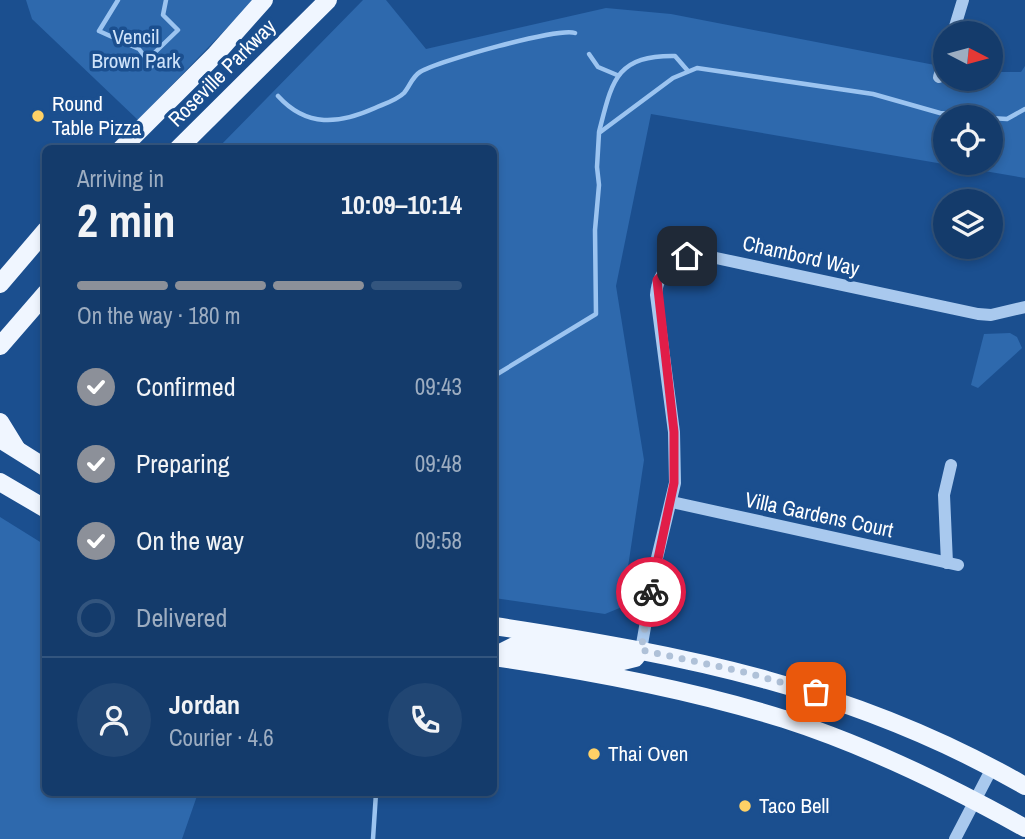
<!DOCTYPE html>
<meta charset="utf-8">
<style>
body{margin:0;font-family:"Archivo Narrow",sans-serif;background:#214673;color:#f1f3f6;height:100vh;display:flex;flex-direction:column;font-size:26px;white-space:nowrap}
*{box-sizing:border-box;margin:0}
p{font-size:23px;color:#9dadc1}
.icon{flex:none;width:38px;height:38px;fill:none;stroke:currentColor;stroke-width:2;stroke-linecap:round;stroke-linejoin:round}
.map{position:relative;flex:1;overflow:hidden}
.sheet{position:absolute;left:42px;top:145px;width:455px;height:651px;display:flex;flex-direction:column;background:#143b6b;border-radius:10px;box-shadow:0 4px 10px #0003,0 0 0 2px #33557e}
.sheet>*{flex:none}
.needle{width:46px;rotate:96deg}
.controls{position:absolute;left:933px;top:21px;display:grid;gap:14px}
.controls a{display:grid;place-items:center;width:70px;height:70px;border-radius:50%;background:#143b6b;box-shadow:0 4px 10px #0003,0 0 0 2px #33557e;font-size:35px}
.pin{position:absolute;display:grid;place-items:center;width:60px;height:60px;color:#fff;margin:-30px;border-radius:14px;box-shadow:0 4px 10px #0006}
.courier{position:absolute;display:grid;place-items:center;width:70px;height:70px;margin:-35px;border:5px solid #e11d48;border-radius:50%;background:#fff;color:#222;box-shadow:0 2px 9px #0007}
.summary em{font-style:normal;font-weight:800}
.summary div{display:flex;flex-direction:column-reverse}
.summary{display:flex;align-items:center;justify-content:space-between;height:119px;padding:0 35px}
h1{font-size:46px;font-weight:800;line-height:52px}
.bar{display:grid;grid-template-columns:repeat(4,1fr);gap:10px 7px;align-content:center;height:84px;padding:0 35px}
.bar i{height:9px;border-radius:5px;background:#33557e}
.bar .current{background:#8c9099}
.bar p{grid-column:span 4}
.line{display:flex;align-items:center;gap:18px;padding:0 35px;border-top:2px solid #33557e}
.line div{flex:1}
.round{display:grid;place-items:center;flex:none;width:74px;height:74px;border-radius:37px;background:#214673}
ol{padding:0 35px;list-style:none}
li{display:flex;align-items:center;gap:21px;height:77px}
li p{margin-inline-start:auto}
li .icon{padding:7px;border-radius:50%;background:#8c9099;color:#fff;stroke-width:4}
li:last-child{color:#9dadc1}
li i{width:38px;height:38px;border:4px solid #33557e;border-radius:50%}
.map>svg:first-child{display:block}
.green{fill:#2e69ad;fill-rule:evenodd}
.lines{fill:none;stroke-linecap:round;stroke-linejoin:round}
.stream{stroke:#9cc4f0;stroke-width:4.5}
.minor{stroke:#a9c9ee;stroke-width:12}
.major{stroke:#f0f6ff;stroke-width:18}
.done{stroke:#afc1d8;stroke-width:7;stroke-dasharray:0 12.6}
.route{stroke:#e11d48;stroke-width:9}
.poi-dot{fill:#ffd166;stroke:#1b4f8f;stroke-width:2.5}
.labels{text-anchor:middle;stroke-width:7;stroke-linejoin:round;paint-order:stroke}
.park-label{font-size:21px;fill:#cfe3fa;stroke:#1b4f8f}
.street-label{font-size:21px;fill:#fff;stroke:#1b4f8f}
.poi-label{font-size:21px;fill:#fff;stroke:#1b4f8f;text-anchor:start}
</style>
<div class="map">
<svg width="1025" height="839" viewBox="0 0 1025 839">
<rect width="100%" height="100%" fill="#1b4f8f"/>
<g class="green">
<polygon points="26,0 254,0 138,120 32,19"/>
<path d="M363,0H386L426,49L606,8L671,14L945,67V79H990L991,72H1021L1025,66V178L651,114L616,286L644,460L622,607L605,614L494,598V149H217ZM945,117H990V163H945Z"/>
<polygon points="1010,333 1017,337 1022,348 978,388 971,385 984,334"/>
<polygon points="0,517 45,545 46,793 198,793 182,839 0,839"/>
</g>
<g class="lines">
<g class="stream">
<polyline points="118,0 99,31 139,49 152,66"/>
<polyline points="589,54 598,67 617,75"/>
<polyline points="147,60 178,30 163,15 166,0"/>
<path d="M278,96C307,128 339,124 375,108C384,104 397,100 404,93C410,86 412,77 420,72C438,61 559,27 575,33"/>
<polyline points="990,118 1007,119 1025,109"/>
<path d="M599,132C612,82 615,55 675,56L688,71"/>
<polyline points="494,376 596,314 595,230 599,185 597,167 599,133 673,78 697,68 873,94 940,113 985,117"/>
<polyline points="373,839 376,793"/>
</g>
<g class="minor">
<polyline points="953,33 963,0"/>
<polyline points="939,77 945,58"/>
<polyline points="672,502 958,565"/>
<polyline points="947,563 944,495 951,465"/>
<path d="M641,650L657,558L675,483L674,432L656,295C658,268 677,256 702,255L978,314L991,315L1025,307"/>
<polyline points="955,839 992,768"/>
</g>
<g class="major">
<polyline points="121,149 216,54 264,0"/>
<polyline points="178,149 328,0"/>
<polyline points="0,284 46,230"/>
<polyline points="0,346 46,293"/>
<polyline points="0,422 16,448"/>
<polyline points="0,439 46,468"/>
<polyline points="0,482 46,509"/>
<path d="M494,626C685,655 855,688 1025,786"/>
<polyline points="494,656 516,645 619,662 635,658 641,650"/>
<path d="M494,657C591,671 689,689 784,719C868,746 948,785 1025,828"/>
</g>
</g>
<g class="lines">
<polyline class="done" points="651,592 641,650 740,671 816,692"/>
<polyline class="route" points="651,592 674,483 674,432 657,280 675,261 687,256"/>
</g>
<g class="poi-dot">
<circle cx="38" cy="116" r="7"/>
<circle cx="594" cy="754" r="7"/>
<circle cx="745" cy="806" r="7"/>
</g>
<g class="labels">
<g class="park-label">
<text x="136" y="44">Vencil<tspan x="136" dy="24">Brown Park</tspan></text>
</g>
<g class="street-label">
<text transform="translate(222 73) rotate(-45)" y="7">Roseville Parkway</text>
<text transform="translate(801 256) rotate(13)" y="7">Chambord Way</text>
<text transform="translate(819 515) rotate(12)" y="7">Villa Gardens Court</text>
</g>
<g class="poi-label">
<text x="52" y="111">Round<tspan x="52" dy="24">Table Pizza</tspan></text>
<text x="608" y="761">Thai Oven</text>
<text x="759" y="813">Taco Bell</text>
</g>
</g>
</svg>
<div class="controls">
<a><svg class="needle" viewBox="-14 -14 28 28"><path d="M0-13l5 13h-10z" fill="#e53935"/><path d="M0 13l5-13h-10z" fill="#9dadc1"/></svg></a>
<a><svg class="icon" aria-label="locate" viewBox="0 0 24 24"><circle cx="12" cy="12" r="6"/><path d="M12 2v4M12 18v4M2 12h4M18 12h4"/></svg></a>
<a><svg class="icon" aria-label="layers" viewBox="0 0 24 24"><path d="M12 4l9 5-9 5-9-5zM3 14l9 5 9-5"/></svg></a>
</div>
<div class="pin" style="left:816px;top:692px;background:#ea580c"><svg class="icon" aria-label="bag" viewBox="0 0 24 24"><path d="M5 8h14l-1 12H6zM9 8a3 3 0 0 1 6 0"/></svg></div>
<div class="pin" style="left:687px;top:256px;background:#1f2937"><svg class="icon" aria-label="home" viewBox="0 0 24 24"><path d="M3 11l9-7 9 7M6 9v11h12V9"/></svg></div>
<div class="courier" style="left:651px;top:592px"><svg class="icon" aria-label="bike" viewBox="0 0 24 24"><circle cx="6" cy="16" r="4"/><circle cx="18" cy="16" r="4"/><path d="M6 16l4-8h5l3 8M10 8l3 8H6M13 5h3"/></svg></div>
<section class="sheet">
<div class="summary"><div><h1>2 min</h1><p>Arriving in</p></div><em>10:09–10:14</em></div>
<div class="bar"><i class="current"></i><i class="current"></i><i class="current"></i><i></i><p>On the way · 180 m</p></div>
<ol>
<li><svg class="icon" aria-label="check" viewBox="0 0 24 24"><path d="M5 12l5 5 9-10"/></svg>Confirmed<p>09:43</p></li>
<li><svg class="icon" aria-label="check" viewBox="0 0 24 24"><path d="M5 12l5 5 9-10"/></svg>Preparing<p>09:48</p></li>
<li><svg class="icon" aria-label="check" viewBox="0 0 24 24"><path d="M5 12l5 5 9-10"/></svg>On the way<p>09:58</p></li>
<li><i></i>Delivered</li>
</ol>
<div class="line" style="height:126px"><a class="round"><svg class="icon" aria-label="person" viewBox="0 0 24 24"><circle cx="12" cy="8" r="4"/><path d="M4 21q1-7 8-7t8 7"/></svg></a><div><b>Jordan</b><p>Courier · 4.6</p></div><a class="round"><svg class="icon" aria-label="phone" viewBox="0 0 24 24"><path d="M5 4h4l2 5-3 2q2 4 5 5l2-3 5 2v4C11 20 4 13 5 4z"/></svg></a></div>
</section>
</div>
